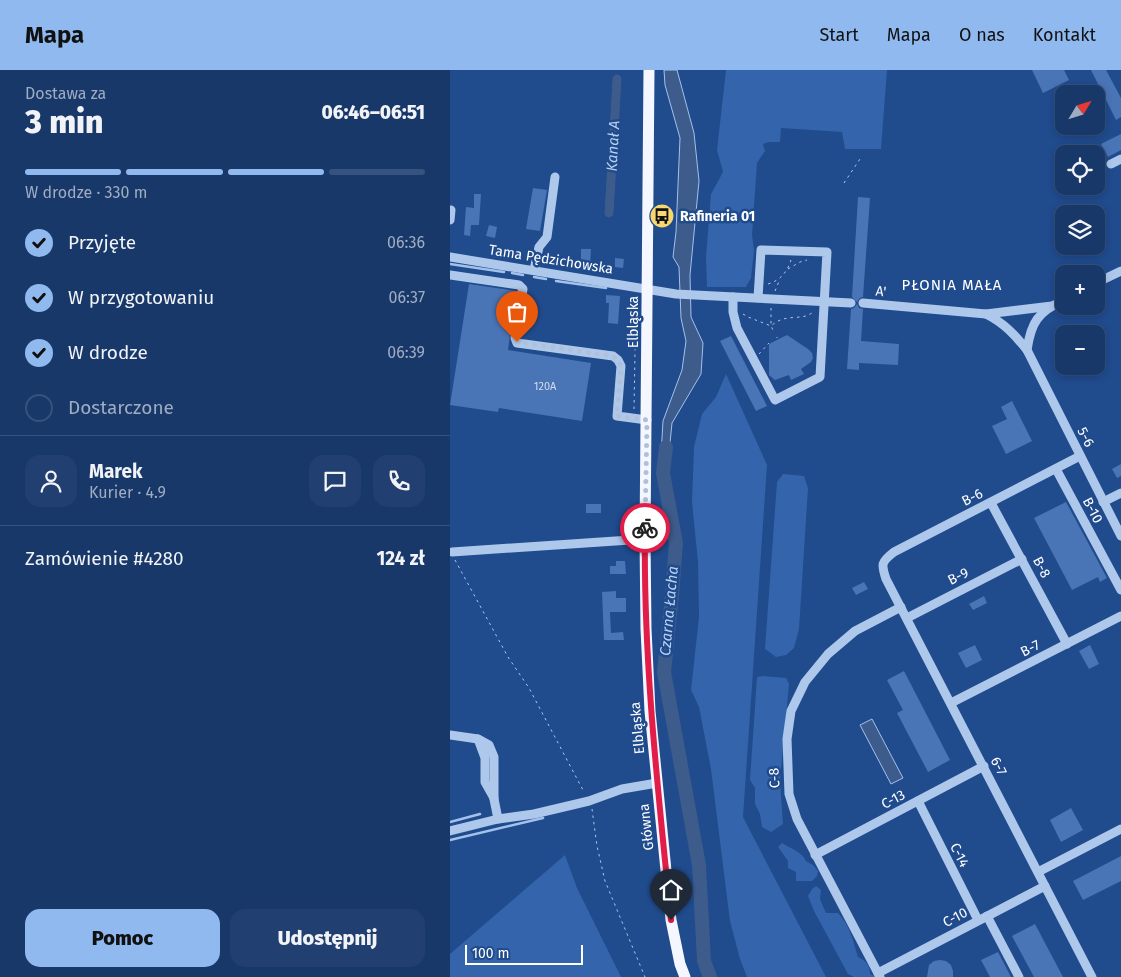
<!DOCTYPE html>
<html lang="pl">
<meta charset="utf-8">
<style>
body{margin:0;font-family:"Fira Sans",sans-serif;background:#213f70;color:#f1f3f6;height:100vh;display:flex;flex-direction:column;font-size:19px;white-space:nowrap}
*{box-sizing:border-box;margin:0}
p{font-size:16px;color:#9facc1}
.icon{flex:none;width:28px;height:28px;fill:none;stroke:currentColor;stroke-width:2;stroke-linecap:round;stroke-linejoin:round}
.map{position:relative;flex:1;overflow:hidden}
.panel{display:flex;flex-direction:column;background:#18386a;width:450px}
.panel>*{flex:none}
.needle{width:32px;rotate:52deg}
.fabs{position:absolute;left:605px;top:15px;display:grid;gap:10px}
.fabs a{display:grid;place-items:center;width:50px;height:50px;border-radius:10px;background:#18386a;box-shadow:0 2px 8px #0003,0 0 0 1px #36527e;font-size:25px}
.scale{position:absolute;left:15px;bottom:12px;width:118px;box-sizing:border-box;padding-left:5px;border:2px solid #fff;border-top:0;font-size:14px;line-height:18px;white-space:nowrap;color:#fff;-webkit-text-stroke:4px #204b8d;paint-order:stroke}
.pin{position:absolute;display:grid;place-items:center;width:42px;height:42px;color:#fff;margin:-51px -21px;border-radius:50% 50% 50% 0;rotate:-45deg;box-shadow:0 0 5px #0007}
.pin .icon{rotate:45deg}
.courier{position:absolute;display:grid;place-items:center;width:50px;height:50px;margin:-25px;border:4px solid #e11d48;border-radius:50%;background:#fff;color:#222;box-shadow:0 1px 6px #0007}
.summary em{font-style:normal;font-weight:800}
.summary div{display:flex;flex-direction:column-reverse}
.summary{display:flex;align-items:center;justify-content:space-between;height:85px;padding:0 25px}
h1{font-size:32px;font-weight:800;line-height:38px}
.bar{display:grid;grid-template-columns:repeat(4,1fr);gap:8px 5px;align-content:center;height:60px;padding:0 25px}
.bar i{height:6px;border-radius:4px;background:#36527e}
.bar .on{background:#90b9f0}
.bar p{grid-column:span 4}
.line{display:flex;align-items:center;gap:12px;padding:0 25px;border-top:1px solid #36527e}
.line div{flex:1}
.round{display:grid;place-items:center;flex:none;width:52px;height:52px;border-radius:15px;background:#213f70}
ol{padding:0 25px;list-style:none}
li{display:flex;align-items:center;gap:15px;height:55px}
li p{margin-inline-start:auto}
li .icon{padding:5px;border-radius:50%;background:#90b9f0;color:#111;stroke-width:4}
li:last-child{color:#9facc1}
li i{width:28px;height:28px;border:2px solid #36527e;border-radius:50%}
.button{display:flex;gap:10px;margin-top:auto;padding:10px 25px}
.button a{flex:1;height:58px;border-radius:15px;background:#90b9f0;color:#111;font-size:20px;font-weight:800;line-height:58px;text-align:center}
.button a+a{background:#213f70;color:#f1f3f6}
header{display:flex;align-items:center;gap:30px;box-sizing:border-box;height:70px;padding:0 25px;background:#90b9f0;color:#111}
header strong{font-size:24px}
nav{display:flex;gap:28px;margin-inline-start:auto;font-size:18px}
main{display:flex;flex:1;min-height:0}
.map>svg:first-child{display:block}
.green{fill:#3464ab}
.water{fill:#3d5c8c;stroke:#a2c2ed}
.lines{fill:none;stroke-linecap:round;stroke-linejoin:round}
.stream{stroke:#a2c2ed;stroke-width:2.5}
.canal{stroke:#3d5c8c;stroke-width:9}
.river{stroke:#3d5c8c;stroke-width:14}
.building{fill:#4974b5}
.path{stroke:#aec8ec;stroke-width:1;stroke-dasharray:2.5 4;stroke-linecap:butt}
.minor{stroke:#aec8ec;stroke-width:9}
.major{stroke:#f4f7ff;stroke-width:11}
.done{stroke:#b1c0d7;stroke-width:5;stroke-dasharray:0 9}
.route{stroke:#e11d48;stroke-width:6}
.labels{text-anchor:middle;stroke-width:5;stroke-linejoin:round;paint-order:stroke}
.number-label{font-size:11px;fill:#d2dcec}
.poi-label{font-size:14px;font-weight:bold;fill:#fff;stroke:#204b8d;text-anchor:start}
.street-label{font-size:14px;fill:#fff;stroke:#204b8d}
.water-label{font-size:15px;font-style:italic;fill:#bad2f3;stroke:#204b8d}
.neighbourhood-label{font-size:15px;letter-spacing:1px;fill:#fff;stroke:#204b8d}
</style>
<header>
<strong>Mapa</strong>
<nav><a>Start</a><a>Mapa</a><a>O nas</a><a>Kontakt</a></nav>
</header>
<main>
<section class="panel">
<div class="summary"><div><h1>3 min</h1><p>Dostawa za</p></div><em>06:46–06:51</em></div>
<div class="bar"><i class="on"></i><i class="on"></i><i class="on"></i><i></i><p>W drodze · 330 m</p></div>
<ol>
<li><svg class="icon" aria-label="check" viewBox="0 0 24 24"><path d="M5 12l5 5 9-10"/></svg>Przyjęte<p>06:36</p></li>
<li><svg class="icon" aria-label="check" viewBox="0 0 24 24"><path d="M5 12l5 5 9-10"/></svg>W przygotowaniu<p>06:37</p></li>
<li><svg class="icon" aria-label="check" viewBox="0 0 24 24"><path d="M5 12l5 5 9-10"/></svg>W drodze<p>06:39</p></li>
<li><i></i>Dostarczone</li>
</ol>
<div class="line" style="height:90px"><a class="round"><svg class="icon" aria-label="person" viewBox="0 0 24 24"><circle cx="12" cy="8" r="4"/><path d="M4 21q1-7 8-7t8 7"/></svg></a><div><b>Marek</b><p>Kurier · 4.9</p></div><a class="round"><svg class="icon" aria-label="chat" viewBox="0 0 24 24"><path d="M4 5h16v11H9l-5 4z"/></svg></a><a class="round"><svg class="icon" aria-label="phone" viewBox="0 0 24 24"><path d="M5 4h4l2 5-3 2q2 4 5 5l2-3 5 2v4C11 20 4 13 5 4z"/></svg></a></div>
<div class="line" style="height:65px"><div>Zamówienie #4280</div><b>124 zł</b></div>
<div class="button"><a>Pomoc</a><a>Udostępnij</a></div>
</section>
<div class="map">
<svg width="671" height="907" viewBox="0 0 671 907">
<rect width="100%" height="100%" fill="#204b8d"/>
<g class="green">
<polygon points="276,0 437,0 431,79 395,79 392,62 331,58 330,72 319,72 313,74 315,81 307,93 302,165 304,181 301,208 296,217 257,217 256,187 261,124 273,102 267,80"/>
<polygon points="276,304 317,395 293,747 376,907 297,907 290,889 280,851 261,699 249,637 241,620 249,547 248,492 242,432 244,377 252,344 266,327"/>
<polygon points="333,404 354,406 358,418 349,559 344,578 336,585 326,587 315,579 327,412"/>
<polygon points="313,606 336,608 339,614 330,710 333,754 321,762 312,757 310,744 305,734 305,718 300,710 307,607"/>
<path d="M332,773C340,778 352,782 356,791L363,795L368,801L367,806L362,811H346V802L338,798V791L328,777Z"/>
<polygon points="115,785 127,818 171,907 0,907 0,884"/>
<path d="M366,816L371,820L370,829L376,843H388C400,855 403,871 408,887C416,891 420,895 420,904L426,907H404L398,904L364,841L358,826L362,819Z"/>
</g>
<g class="water">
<polygon points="214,0 227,0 244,63 249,111 240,205 241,247 253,273 251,304 222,353 217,403 211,385 213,351 232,300 236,271 231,248 229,197 223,187 226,162 230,68 215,15"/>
<polygon points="422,649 453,708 441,714 410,655"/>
</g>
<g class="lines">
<g class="stream">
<polyline points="0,194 54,202"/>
<polyline points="62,203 73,205"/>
<polyline points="84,207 96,209"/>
<polyline points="106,211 156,218"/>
<polyline points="0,752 30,744"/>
<polyline points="0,770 93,748"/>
</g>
<polyline class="canal" points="159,143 167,9"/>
<polyline class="river" points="216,377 213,403 226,473 222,525 214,602 249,795 254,891 260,907"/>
</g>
<g class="building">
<polygon points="582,0 614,0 619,10 593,23"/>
<polygon points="641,0 656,0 671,28 671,47 666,50"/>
<polygon points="671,64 671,80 658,87 651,74"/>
<polygon points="83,118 97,120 90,161 76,159"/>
<polygon points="24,124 31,124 29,155 21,155 20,166 14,165 16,137 24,138"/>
<polygon points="408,127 420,128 413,227 410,228 407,232 402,227"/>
<polygon points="39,155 47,157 45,168 36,166"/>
<polygon points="131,179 141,179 140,196 131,195"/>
<polygon points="165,188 174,189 173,198 165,197"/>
<polygon points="19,214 66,221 58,280 141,293 132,351 49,338 48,342 0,335"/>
<polygon points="156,225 170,226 168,254 158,253 159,233 156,233"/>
<polygon points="407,234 409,238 413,239 411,271 449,274 448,295 409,293 409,300 397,299 401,239 404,238"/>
<polygon points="337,265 358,279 362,283 363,288 361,292 351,299 354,304 341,310 339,305 325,310 319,305 319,274"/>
<polygon points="281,266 317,336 306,341 270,271"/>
<polygon points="562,331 582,371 556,384 542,356 557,349 551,337"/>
<polygon points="671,394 671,406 667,408 662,399"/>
<polygon points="616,432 657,508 650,512 648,507 622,520 584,448"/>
<rect x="136" y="434" width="15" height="9"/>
<polygon points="166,491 175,491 176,504 160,504 160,496 166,496"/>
<polygon points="414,512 418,519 406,525 402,518"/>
<polygon points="166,521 166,528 176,528 176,542 160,542 161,563 173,562 174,570 154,570 152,522"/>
<polygon points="534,526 537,533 523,540 519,534"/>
<polygon points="525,575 532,590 516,598 508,583"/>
<polygon points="640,575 649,594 639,599 629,581"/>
<polygon points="454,601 500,690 478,702 447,643 453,640 437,610"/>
<polygon points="621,738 633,760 611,772 600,750"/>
<polygon points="671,786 671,811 633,830 623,811"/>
<polygon points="585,854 613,907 584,907 562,866"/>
<polygon points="548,882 561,907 540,907 531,890"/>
<polygon points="490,890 496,891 501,895 503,901 503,907 477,907 479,895 484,891"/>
</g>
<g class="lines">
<g class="path">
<polyline points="394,113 412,86"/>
<polyline points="338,199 350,192 357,190"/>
<path d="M318,214C331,210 337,202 341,190"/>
<polyline points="325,221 330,209"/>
<polyline points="321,238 321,256 324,262"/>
<path d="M293,244L298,247L321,256C336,242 352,252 363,242"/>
<polyline points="327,267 327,268"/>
<polyline points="309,284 319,273"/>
<polyline points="184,339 186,226"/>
<polyline points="5,490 58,587 79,618 134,722"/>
<polyline points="142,739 147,776 155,811 195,907"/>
</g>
<g class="minor">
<polyline points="661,94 671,89"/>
<polyline points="0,150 1,140"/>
<polyline points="0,187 226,224 401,233"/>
<polyline points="84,200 89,177 97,167 105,107"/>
<polyline points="0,205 69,215 73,219 65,268 67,273 163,286 168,290 171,296 167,346 197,350"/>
<polyline points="646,213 671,201"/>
<polyline points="283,227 283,242 287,258 325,330 370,307 377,182 311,180 308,228"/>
<polyline points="413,233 536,244 602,236"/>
<path d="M536,244C554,253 565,265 577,280L671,466"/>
<path d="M577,280C581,252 588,242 614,230"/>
<path d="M630,386L444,482C431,492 431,494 436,509L642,907"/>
<polyline points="606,399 671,520"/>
<polyline points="653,432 671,423"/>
<polyline points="541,433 617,574"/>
<polyline points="2,482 195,469"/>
<polyline points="457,548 572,489"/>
<polyline points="501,633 671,546"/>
<polyline points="0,665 28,669 39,675 44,687 44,729 48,749"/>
<polyline points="28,669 35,688 35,712 44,728"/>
<polyline points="468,731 528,850"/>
<polyline points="0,761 48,749 84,744 139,731 172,719 207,713"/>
<polyline points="365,785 534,696"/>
<polyline points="588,802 671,759"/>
<polyline points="537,846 569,907"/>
<polyline points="428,903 595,816"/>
<polyline points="430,907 347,749 339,724 337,669 341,641 355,612 378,584 405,561 451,537"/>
</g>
<polyline class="major" points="199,0 195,469 196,559 200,641 221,850 230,894 235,907"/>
</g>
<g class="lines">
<polyline class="done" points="67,272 163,286 168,290 171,296 167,346 197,350 195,458"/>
<path class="route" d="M195,458C193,589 208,720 221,850"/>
</g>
<defs>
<symbol id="bus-disc" viewBox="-11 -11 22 22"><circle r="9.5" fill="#f9d76f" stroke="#204b8d"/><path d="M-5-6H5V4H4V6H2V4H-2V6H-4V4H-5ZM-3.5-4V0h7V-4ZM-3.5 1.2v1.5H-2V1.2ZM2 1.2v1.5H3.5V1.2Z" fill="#111"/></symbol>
</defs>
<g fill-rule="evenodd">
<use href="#bus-disc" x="198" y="132" width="28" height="28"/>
</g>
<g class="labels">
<g class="number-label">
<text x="95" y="320">120A</text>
</g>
<g class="poi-label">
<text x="230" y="151">Rafineria 01</text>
</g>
<g class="street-label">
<text transform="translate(101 189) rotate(9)" y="5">Tama Pędzichowska</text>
<text transform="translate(431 221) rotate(5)" y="5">A'</text>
<text transform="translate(183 252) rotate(-90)" y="5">Elbląska</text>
<text transform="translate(636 367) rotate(63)" y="5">5-6</text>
<text transform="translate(522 427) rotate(-27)" y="5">B-6</text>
<text transform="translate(643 440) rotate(62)" y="5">B-10</text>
<text transform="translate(592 497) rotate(62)" y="5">B-8</text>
<text transform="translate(508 506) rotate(-27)" y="5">B-9</text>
<text transform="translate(580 578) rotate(-27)" y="5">B-7</text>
<text transform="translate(187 658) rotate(-95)" y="5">Elbląska</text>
<text transform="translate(549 696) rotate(63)" y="5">6-7</text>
<text transform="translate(324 708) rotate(-93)" y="5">C-8</text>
<text transform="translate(443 729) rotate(-28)" y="5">C-13</text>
<text transform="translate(196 757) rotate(-96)" y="5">Główna</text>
<text transform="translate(510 785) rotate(63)" y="5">C-14</text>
<text transform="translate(505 847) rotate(-28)" y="5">C-10</text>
</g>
<g class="water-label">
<text transform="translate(163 76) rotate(-87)" y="5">Kanał A</text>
<text transform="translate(219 541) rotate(-85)" y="5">Czarna Łacha</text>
</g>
<g class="neighbourhood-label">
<text x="502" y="220">PŁONIA MAŁA</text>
</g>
</g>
</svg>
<div class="fabs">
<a><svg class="needle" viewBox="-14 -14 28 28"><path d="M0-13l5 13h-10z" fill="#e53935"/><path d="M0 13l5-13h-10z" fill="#9facc1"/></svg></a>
<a><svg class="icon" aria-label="locate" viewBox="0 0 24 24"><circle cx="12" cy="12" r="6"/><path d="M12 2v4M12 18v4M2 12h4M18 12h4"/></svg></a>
<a><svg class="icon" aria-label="layers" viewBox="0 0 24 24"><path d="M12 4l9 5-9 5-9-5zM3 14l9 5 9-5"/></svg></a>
<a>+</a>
<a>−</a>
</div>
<div class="scale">100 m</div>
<div class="pin" style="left:67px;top:272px;background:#ea580c"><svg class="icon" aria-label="bag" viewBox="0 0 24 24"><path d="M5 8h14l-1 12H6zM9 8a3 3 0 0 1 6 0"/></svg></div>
<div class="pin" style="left:221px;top:850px;background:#1f2937"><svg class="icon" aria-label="home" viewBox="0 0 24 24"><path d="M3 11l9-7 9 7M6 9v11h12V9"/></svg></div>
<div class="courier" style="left:195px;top:458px"><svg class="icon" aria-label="bike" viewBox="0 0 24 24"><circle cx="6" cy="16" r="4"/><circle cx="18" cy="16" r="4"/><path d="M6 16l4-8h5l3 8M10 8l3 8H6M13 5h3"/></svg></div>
</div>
</main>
